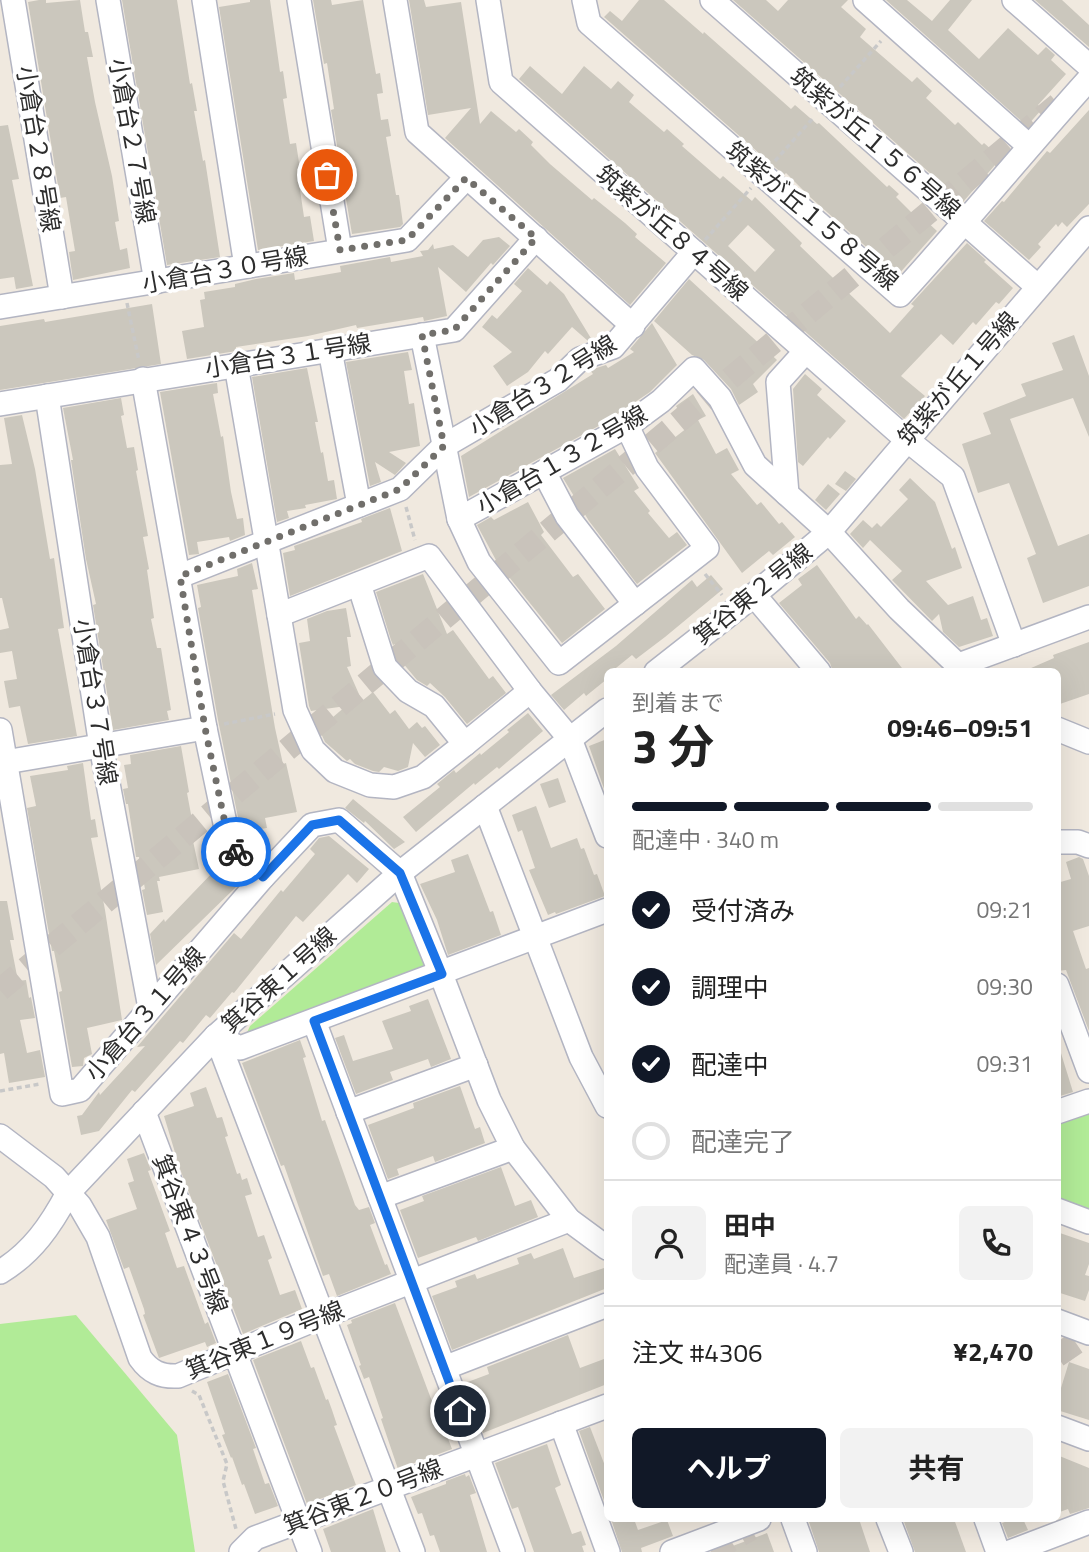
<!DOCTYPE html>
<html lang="ja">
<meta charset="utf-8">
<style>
body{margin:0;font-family:"Titillium Web","Noto Sans JP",sans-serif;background:#f2f2f2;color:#222;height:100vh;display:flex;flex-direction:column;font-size:26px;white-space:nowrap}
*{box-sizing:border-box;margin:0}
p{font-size:23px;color:#767676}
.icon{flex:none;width:38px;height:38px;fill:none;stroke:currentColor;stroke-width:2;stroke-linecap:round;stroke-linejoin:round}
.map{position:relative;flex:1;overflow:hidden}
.side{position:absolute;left:604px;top:668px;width:457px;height:854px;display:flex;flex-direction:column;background:#fff;border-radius:10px;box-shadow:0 7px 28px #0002}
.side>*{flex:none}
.pin{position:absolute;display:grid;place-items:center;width:60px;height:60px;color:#fff;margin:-30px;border:4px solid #fff;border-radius:50%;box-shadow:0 2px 7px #0007}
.courier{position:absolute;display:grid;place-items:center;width:70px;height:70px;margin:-35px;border:5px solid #1a73e8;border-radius:50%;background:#fff;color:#222;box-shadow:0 2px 9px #0007}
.head em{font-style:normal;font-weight:700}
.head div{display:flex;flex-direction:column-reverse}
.head{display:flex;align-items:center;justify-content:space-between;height:119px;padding:0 28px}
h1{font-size:46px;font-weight:700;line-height:52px}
.bar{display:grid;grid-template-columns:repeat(4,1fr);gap:10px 7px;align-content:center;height:84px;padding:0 28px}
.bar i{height:9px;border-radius:5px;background:#e0e0e0}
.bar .on{background:#111827}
.bar p{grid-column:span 4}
.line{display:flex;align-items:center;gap:18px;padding:0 28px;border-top:2px solid #e0e0e0}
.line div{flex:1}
.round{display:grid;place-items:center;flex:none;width:74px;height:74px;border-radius:10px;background:#f2f2f2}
ol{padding:0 28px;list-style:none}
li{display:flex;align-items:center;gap:21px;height:77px}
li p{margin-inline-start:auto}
li .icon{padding:7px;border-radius:50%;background:#111827;color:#fff;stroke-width:4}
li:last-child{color:#767676}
li i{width:38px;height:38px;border:4px solid #e0e0e0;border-radius:50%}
.cta{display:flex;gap:14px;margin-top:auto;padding:14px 28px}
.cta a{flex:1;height:80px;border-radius:10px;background:#111827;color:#fff;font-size:28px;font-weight:700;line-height:80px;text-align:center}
.cta a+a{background:#f2f2f2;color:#222}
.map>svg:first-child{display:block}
.green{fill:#b1eb97}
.building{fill:#cbc7bd;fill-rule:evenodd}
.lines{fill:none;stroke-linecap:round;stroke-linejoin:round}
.minor-tunnel{stroke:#c9c3bb;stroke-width:23;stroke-dasharray:23 11;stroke-linecap:butt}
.minor-casing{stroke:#b3b5c2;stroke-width:26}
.path{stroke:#c8c8c8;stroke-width:3.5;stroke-dasharray:5 3.5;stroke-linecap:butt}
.minor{stroke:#fff;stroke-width:23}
.done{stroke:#716f6b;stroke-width:7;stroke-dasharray:0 12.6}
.route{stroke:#1a73e8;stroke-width:9}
.labels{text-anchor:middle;stroke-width:7;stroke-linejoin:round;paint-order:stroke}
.street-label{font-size:24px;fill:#2d2d2d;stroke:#fff}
</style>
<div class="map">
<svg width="1089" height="1552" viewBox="0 0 1089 1552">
<rect width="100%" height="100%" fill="#f0e9df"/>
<g class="green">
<polygon points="392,902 406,904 429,963 423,973 244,1039 250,1026"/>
<polygon points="1089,1113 1089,1213 1057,1200 1057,1123"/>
<polygon points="76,1315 177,1435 195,1552 0,1552 0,1324"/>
</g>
<g class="building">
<polygon points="39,0 46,0 46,3 80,0 85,32 88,32 93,57 87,57 95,102 112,176 119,221 115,222 120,250 127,248 130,268 73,280 69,252 75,251 66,197 60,198 28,2"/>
<polygon points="122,0 177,0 190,84 192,83 197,111 194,111 203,161 205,160 220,257 167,265"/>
<polygon points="250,0 270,0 280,72 283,71 287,98 283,99 290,144 296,143 300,169 297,169 304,217 310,216 314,241 258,250 219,7 250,2"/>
<polygon points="313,0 331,0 332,5 363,0 374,63 376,74 380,73 383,93 377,94 381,120 388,119 391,136 386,137 396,195 399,195 403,224 400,227 352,234 331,110 334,109 327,63 324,64"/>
<polygon points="409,0 424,0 426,7 461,2 480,124 491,111 516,132 519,129 533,142 531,145 550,164 592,200 594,198 625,223 637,234 635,237 666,263 630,305 445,138 471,108 428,115"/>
<polygon points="639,0 664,0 703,34 704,32 791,109 795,105 817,124 819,123 887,187 889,185 899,194 896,197 920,221 923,218 937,231 898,275 810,197 786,173 784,175 604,17 610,11 622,21"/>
<polygon points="733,0 766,0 778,11 788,0 848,0 841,7 866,29 860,37 912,82 917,77 932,91 926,98 955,125 958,122 982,145 984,143 1001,158 963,202"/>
<polygon points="886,0 907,0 932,21 950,0 972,0 948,30 979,59 1008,28 1038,55 1046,47 1055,55 1051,60 1066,74 1038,105 1042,109 1027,126"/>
<polygon points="1035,0 1062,0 1089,25 1089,47"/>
<path d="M530,66L562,94L584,66L611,89L618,81L634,95L629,102L664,132L667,129L684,144L682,146L720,179L723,176L752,201L755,197L802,243L800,246L890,333L914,306L911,304L967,243L986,260L984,262L1013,288L999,304L996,302L976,325L973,322L953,345L941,334L901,376L925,396L904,419L519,79ZM748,225L775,250L755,272L728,246Z"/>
<polygon points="1089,110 1089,204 1067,227 1062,222 1058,227 1056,224 1038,244 1041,247 1029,260 984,221 1002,201 1004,202 1047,151 1050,153"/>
<polygon points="8,125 19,179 12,180 33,286 16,289 14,277 0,279 0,126"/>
<polygon points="499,237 510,246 493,265 491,263 466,292 438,267 447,316 424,321 423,317 357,328 356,325 308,336 236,347 236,351 187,359 182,331 204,327 200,300 205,299 204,292 235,287 235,284 256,279 294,273 295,280 341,272 340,266 390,257 391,262 423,256 420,251 428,250 433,244 434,249 453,245 468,257 483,240"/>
<polygon points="528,268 547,285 550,281 564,294 592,340 588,341 572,327 548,354 545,351 528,372 507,386 493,366 512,352 482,327 492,315 497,319 522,291 514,284"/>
<polygon points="689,279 777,360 753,384 758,392 739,405 731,389 704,360 692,355 654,321"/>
<polygon points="152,304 161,364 0,390 0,326 44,319 45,322"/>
<polygon points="652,323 677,365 650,392 604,423 469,497 461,456 593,374 590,370 606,365 608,368 634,352 630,349"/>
<polygon points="1074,335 1089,376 1089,437 1073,398 1010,419 1058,546 1089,534 1089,586 1043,603 1027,558 1036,554 1009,483 978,493 962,444 991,434 983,413 1026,396 1021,384 1063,370 1052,343"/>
<polygon points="408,352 412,370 404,371 409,404 414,403 420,446 389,452 406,463 395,475 375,462 381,482 370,486 346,362"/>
<polygon points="307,368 318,422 315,422 321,453 323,452 328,481 334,480 337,499 305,505 306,508 287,511 289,518 277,522 252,377"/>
<polygon points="805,374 822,389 817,395 846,421 830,439 828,437 803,466 798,462 793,389"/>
<polygon points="217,383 218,393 213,394 221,437 223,436 231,492 237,519 243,518 245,535 230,541 229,537 197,542 199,554 189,555 160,392"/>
<polygon points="693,394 706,416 698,420 716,454 727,448 739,470 731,474 757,505 761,502 779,524 782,522 795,537 773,555 769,551 742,573 655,453 692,424 688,426 676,406"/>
<polygon points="121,398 124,415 121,416 127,448 134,447 138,470 136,471 148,536 143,537 149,569 147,570 154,618 151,619 157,648 161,648 171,710 167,711 169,720 113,730 93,605 96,604 86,559 71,460 73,460 63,408"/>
<polygon points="22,415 35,469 50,559 54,558 64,628 58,629 77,736 28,744 20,706 9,708 4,681 17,679 12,651 0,653 0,630 9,628 2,598 0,598 0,465 12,464 4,418"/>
<polygon points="615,449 639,488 634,491 650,511 648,513 669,538 677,532 687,545 637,584 589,521 563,478"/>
<polygon points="845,471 856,479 846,491 835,484"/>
<polygon points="910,478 935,502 952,549 955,547 962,568 926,581 948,605 973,596 981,620 987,618 993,636 959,647 943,632 939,614 932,621 892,580 902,571 870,540 863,548 850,534 863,520 872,528 877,523 881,527 908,499 899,490"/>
<polygon points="828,484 840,494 826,510 815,500"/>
<polygon points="528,502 544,532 541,535 573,577 578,574 605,609 562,643 497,562 477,525 491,517 494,520"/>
<polygon points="390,508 402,551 290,596 283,553 295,550 294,546 362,522 361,519"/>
<polygon points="252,563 258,589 252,590 275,728 283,764 286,763 297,812 265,818 267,828 241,832 218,720 198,608 201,607 197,585 238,576 237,569"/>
<polygon points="817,565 856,619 859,616 867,625 868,624 905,672 833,672 830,663 779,603 802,585 798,579"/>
<polygon points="423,574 447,634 453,630 489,679 493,676 506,693 467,724 445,697 430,683 427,686 417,680 402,662 395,644 393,645 391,640 376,592"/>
<polygon points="711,575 723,589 665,637 636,659 632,655 611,672 607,672 607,679 586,696 584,693 564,710 551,695 616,646 692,580 697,587"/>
<polygon points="346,608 351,637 347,637 351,666 347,667 362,701 373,692 390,714 395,710 409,729 417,722 422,728 425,726 440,745 425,757 413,743 408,767 398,771 384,767 379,772 373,771 355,764 350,759 347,761 325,742 319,729 346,706 311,711 309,706 299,643 310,641 307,619 327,611"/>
<polygon points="1089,642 1089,694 1057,705 1057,672 1022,672 1054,658 1053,655"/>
<polygon points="528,713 543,731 499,769 497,767 475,785 474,783 416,832 403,817 440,787 437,784 454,770 456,773 480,753 481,755 509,732 507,730"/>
<polygon points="607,739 607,797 589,746"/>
<polygon points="181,746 189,792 187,793 196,841 193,841 199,869 159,877 160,881 157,881 163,912 147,915 142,890 145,889 139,857 136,857 128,804 126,804 123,789 128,788 124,765 131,764 130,755"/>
<polygon points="83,763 91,820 95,819 98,837 91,838 105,910 122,1020 87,1028 92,1054 84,1058 83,1066 72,1067 59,992 62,991 54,951 52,951 27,808 36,806 30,776 68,770 67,766"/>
<polygon points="558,778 566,802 549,808 540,784"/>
<polygon points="353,799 371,814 405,842 394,849 365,821 364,823 345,808"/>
<polygon points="536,806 551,848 577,838 581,849 584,848 594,875 597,874 605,896 556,914 555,912 548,915 529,870 535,868 522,830 518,832 512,815"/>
<polygon points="329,836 369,869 357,883 348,874 303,922 296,916 234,993 232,992 210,1018 206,1015 183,1043 180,1041 135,1092 132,1090 99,1131 81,1135 77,1116 82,1115 99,1092 100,1095 145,1046 137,1047 234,933 241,939 281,890 283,892 315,854 310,849 319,838"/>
<polygon points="468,854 490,912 493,911 501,935 448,955 437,920 420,884 455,872 451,860"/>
<polygon points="1079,857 1083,859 1089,876 1089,926 1073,931 1086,969 1089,968 1089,1031 1066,970 1057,971 1057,883 1071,879 1066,862"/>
<polygon points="216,869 236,887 156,965 150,934 164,919 165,922"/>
<polygon points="0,901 7,901 14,940 10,940 18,981 26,980 29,998 31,997 35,1018 20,1020 27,1053 40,1050 45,1077 9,1083 4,1053 0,1054"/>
<polygon points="428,999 451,1059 431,1067 428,1059 390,1072 393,1080 356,1094 335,1038 344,1035 353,1061 393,1049 382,1021 411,1011 409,1006"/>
<polygon points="300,1040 306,1057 303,1058 322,1121 325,1120 355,1205 359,1210 369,1207 375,1223 370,1225 385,1265 387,1264 391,1274 337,1296 329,1274 323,1276 284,1165 281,1166 242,1063"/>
<polygon points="1057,1050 1060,1050 1073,1092 1057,1097"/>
<polygon points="460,1086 475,1129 480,1127 485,1143 435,1162 433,1156 397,1169 399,1175 388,1179 368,1125 414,1108 413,1103"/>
<polygon points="206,1087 217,1118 222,1117 228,1136 225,1137 237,1174 240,1173 242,1180 247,1178 252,1194 245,1196 258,1237 264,1235 272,1258 268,1260 280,1295 295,1290 302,1309 243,1334 180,1169 164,1116 194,1106 190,1093"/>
<polygon points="144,1153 151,1170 148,1171 170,1231 165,1233 177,1268 184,1266 205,1324 208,1322 216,1343 207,1347 205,1342 159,1358 143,1315 145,1314 144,1309 129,1267 124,1269 106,1220 137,1209 128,1183 134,1181 127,1159"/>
<polygon points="501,1167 515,1206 531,1200 538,1217 478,1241 476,1237 418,1258 400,1210 424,1201 422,1196"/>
<polygon points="1057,1232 1089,1243 1089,1264 1085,1275 1089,1276 1089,1290 1085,1301 1057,1292"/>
<polygon points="563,1248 574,1278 607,1267 607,1288 452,1350 432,1296 457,1287 455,1281 475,1274 477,1279 519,1264 517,1258 531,1253 534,1259"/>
<polygon points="395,1303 442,1428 444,1428 452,1449 398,1469 381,1419 383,1418 369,1377 364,1379 359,1366 361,1365 347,1325 352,1323 351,1320"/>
<polygon points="568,1335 580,1368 604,1359 607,1368 607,1384 483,1433 465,1383 489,1374 487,1367"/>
<polygon points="301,1341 311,1368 314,1367 326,1400 328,1399 332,1410 337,1425 334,1426 356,1485 307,1504 253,1360"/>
<polygon points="1069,1362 1089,1369 1089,1420 1057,1410 1057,1401"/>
<polygon points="228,1374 256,1448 253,1449 265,1484 269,1483 278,1506 255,1514 244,1484 242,1485 232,1457 231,1458 222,1435 225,1434 207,1382"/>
<polygon points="590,1427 607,1471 607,1509 579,1431"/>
<polygon points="547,1444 561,1485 555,1488 572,1534 581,1531 586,1545 582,1546 584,1552 534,1552 518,1507 512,1509 495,1463"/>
<polygon points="1057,1455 1089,1468 1089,1508 1070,1514 1068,1509 1057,1513"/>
<polygon points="465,1474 466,1477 469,1475 476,1493 470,1495 487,1552 440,1552 434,1535 430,1536 422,1513 418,1514 411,1497 446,1484 446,1481"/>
<polygon points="373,1509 386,1552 331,1552 323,1529"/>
<polygon points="611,1519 634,1519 638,1530 667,1520 673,1536 641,1548 642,1552 622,1552"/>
<polygon points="808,1519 859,1519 870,1552 819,1552"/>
<polygon points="903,1519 954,1519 966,1552 915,1552"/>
<polygon points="1013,1519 1023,1519 1028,1530 1008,1538 1002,1523"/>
<polygon points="767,1533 774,1552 722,1552 722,1550"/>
</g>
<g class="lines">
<g class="minor-tunnel">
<polyline points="0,990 1058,104"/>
<polyline points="1057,1356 1089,1334"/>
<polyline points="711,1552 751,1529"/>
</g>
<defs>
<g id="minor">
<polyline points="13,0 62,297"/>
<polyline points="108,0 156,282"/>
<polyline points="204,0 246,266"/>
<polyline points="299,0 340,250"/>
<polyline points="395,0 417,132 633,326"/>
<polyline points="488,0 501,82 906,439 953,477 1014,645"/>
<path d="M584,0L589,23L900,295C965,224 1025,150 1089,79"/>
<polyline points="712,0 1038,287"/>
<polyline points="865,0 1029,146"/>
<polyline points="1014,0 1089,66"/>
<polyline points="0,307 407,240 466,178"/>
<polyline points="422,335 459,519 627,426 661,401 694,369 720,398 755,465 787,494"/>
<polyline points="330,350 359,505"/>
<polyline points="806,351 778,382 787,494 829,532 899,609 965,672"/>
<polyline points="236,365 279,615 429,556 530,691 570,739 607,836"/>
<polyline points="143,379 205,728 230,847 263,877"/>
<polyline points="47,396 101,746 150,1008"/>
<polyline points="0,404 454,330 536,238"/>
<polyline points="544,472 567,516 635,604"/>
<polyline points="459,519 479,562 559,663 707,548 647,468 627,426"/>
<polyline points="180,576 400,489 444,446 558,380 580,359 613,347 694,252"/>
<polyline points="359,584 385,667 408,691 434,706 465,744 530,691"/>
<polyline points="754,595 819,672"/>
<polyline points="279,615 295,710 313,750 335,771 370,785 394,787 423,777 465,744"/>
<polyline points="956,666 1089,617"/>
<polyline points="656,672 754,595 829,532 1089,228"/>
<polyline points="1057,729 1089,742"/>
<polyline points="0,730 62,1094 80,1090 263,877 312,825 339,820 400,873 441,974 489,1100 513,1148 569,1220 607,1248"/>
<polyline points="0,763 205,728"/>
<polyline points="485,806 607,710"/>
<polyline points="1057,842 1078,842 1089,846"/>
<polyline points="1057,985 1089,1071"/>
<polyline points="314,1021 513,1552"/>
<polyline points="216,1036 413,1552"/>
<polyline points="216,1036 240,1048 607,910"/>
<polyline points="144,1112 310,1552"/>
<polyline points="348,1112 476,1065"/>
<polyline points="1057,1112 1089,1101"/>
<path d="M0,1136L54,1177L80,1206L98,1237L140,1358C150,1372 161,1377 178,1376L323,1316L569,1220"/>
<polyline points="380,1197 513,1148"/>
<polyline points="1057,1210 1089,1222"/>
<path d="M0,1272C32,1253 51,1225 68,1193L216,1036L400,873L485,806L581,1057L607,1106"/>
<polyline points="1057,1321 1089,1333"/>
<polyline points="444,1368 607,1305"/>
<polyline points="561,1423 608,1552"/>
<polyline points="1057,1427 1089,1439"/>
<polyline points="793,1519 805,1552"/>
<polyline points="888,1519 901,1552"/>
<polyline points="986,1519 998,1552"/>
<polyline points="241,1552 255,1538 607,1406"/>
<polyline points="672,1552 759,1519"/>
<polyline points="1010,1552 1089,1522"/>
</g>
</defs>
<use href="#minor" class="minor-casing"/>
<g class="path">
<polyline points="840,87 881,41"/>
<polyline points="775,161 814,117"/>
<polyline points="705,240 751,188"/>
<polyline points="127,303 139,361"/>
<polyline points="406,507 415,540"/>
<polyline points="705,574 722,595"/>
<polyline points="224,724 275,714"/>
<polyline points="0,1091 40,1084"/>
<polyline points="192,1391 199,1395 227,1464 223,1481 236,1529"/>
</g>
<use href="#minor" class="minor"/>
</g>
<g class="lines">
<polyline class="done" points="236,852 230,847 205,728 180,576 400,489 444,446 422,335 454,330 536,238 466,178 407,240 340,250 327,175"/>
<polyline class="route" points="236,852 263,877 312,825 339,820 400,873 442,974 314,1021 460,1411"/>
</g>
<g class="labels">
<g class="street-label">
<text transform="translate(132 141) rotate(80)" y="8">小倉台２７号線</text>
<text transform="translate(875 143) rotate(41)" y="8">筑紫が丘１５６号線</text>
<text transform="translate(38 149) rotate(81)" y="8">小倉台２８号線</text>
<text transform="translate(812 216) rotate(40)" y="8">筑紫が丘１５８号線</text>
<text transform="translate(672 233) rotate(41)" y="8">筑紫が丘８４号線</text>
<text transform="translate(225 270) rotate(-10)" y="8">小倉台３０号線</text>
<text transform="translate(288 356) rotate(-9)" y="8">小倉台３１号線</text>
<text transform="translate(958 379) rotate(-49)" y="8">筑紫が丘１号線</text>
<text transform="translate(543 386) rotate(-32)" y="8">小倉台３２号線</text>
<text transform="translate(562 460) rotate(-30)" y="8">小倉台１３２号線</text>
<text transform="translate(753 594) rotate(-39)" y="8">箕谷東２号線</text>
<text transform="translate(95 702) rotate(81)" y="8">小倉台３７号線</text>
<text transform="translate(279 980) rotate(-42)" y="8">箕谷東１号線</text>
<text transform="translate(145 1014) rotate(-49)" y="8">小倉台３１号線</text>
<text transform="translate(190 1234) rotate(69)" y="8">箕谷東４３号線</text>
<text transform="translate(265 1340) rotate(-22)" y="8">箕谷東１９号線</text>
<text transform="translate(363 1497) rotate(-21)" y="8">箕谷東２０号線</text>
</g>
</g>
</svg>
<div class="pin" style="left:327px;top:175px;background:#ea580c"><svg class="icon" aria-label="bag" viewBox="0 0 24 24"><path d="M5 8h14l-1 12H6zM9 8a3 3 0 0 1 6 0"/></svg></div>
<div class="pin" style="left:460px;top:1411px;background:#1f2937"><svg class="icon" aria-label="home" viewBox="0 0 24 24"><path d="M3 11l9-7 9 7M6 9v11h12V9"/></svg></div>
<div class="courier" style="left:236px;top:852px"><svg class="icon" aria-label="bike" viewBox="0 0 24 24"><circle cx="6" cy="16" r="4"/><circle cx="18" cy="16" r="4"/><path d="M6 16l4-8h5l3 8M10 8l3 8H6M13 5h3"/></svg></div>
<section class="side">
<div class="head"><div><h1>3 分</h1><p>到着まで</p></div><em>09:46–09:51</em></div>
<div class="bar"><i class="on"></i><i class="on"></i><i class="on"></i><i></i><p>配達中 · 340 m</p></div>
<ol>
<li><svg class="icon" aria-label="check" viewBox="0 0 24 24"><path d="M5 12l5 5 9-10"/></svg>受付済み<p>09:21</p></li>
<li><svg class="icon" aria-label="check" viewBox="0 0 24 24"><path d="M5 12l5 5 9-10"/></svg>調理中<p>09:30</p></li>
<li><svg class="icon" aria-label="check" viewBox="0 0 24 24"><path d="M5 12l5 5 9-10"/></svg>配達中<p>09:31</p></li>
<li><i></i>配達完了</li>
</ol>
<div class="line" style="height:126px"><a class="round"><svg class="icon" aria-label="person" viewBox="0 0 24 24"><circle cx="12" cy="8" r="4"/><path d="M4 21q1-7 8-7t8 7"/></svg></a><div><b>田中</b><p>配達員 · 4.7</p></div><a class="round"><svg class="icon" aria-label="phone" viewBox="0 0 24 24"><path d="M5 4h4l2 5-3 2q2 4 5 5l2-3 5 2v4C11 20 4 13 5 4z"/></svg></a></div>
<div class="line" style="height:91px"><div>注文 #4306</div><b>¥2,470</b></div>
<div class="cta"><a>ヘルプ</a><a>共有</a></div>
</section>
</div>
